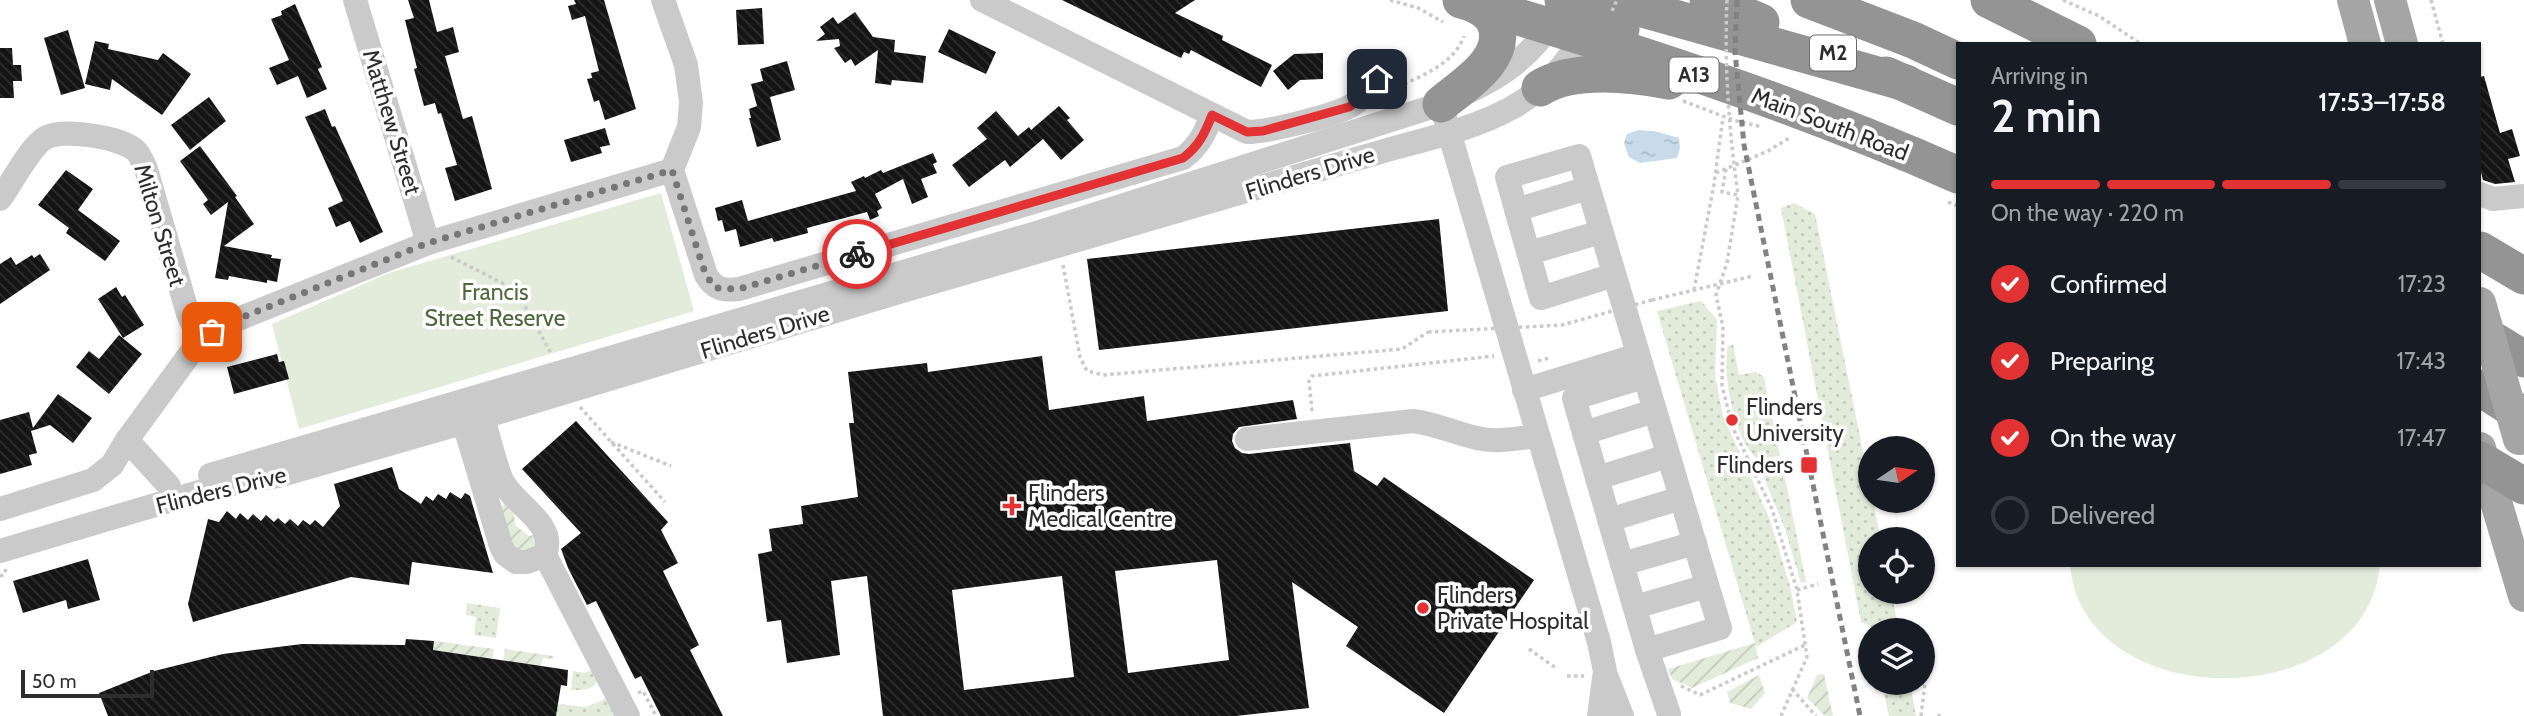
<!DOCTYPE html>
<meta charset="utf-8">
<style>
body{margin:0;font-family:Cabin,sans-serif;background:#20242c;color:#f1f3f6;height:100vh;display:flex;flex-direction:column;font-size:26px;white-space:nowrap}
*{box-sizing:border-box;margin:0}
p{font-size:23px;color:#9ea1a6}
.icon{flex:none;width:38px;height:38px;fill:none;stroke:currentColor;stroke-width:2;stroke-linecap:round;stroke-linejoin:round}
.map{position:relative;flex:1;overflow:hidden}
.sheet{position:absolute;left:1956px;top:42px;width:525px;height:525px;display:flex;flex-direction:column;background:#171b24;border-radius:0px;box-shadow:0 2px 5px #0004}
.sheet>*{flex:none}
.needle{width:46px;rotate:77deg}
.controls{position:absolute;left:1858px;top:436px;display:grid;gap:14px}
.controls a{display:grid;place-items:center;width:77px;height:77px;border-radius:50%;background:#171b24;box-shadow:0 2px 5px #0004;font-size:35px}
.scale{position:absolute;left:21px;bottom:18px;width:133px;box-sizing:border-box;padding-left:7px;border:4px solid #2d2d2d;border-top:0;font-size:19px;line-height:24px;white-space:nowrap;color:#2d2d2d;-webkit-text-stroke:5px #fff;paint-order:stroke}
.pin{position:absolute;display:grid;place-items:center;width:60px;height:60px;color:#fff;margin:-30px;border-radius:14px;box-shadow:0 4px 10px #0006}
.courier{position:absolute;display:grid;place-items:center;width:70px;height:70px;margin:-35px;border:5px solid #e23234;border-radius:50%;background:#fff;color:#222;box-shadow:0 2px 9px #0007}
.head em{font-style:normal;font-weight:600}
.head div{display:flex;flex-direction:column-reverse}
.head{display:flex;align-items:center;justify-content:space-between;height:119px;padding:0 35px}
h1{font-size:46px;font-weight:600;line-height:52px}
.bar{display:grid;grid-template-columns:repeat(4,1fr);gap:10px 7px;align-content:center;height:84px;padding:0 35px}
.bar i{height:9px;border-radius:5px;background:#363941}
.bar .selected{background:#e23234}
.bar p{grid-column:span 4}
ol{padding:0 35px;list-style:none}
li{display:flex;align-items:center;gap:21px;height:77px}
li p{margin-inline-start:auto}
li .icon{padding:7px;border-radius:50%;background:#e23234;color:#fff;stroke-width:4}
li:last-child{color:#9ea1a6}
li i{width:38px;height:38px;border:4px solid #363941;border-radius:50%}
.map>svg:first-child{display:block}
.grass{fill:url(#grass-dots)}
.park{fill:#e3ebdb}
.garden{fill:url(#garden-furrows)}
.water{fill:url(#water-ripples)}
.building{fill:url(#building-back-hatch);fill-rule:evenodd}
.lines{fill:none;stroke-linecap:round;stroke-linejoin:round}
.path{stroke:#cacaca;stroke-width:3.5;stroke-dasharray:3.5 3.5;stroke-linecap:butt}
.minor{stroke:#cacaca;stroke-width:24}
.major{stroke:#a5a5a5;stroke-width:32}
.highway{stroke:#949494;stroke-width:37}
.rail{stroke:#828282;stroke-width:5;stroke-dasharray:7 5;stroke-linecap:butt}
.path-bridge{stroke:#cacaca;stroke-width:3.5;stroke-dasharray:3.5 3.5;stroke-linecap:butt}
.major-bridge{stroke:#a5a5a5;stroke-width:32}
.done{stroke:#767676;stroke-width:7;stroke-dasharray:0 12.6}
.route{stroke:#e23234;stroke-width:9}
.poi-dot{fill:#e23234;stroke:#fff;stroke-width:2.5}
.labels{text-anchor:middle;stroke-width:7;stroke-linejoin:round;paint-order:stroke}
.shield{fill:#fff;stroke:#6c6c6c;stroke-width:2}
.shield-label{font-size:21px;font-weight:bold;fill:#2d2d2d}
.street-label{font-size:23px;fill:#2d2d2d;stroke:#fff}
.park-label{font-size:23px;fill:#4e683c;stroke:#fff}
.poi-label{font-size:23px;fill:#2d2d2d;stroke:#fff;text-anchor:start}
</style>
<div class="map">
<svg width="2524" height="716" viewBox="0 0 2524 716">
<defs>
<pattern id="grass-dots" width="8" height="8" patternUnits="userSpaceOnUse" patternTransform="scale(1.75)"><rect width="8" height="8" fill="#e3ebdb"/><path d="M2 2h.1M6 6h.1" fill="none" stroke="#c3cabc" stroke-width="1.8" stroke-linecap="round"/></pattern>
<pattern id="garden-furrows" width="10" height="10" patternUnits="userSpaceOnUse" patternTransform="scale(1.75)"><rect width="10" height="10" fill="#e3ebdb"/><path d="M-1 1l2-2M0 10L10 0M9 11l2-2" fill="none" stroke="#c3cabc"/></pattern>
<pattern id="water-ripples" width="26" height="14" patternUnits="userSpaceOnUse" patternTransform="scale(1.75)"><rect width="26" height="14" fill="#c7dbeb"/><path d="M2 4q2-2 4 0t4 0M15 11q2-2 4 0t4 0" fill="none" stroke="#abbcca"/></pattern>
<pattern id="building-back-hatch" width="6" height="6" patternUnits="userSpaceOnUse" patternTransform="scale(1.75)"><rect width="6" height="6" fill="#141414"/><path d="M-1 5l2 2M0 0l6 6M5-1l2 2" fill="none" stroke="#2e2e2e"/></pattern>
</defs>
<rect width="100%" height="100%" fill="#fff"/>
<g class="grass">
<polygon points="1794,203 1815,214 1871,491 1871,500 1873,501 1881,539 1871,539 1871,592 1891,592 1899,630 1871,630 1870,626 1861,622 1781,208"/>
<polygon points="1701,301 1717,320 1715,376 1723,416 1770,520 1790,586 1797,622 1756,647 1657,311"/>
<path d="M1733,344L1739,375L1756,372L1764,377L1780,456L1757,459C1734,438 1722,375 1728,346Z"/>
<polygon points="1783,468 1806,582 1801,583 1785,529 1764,478 1765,472"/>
<polygon points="467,603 500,608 496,638 474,635 476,617 466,615"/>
<path d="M594,669L598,679C593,691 582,690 571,690L573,671L584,673Z"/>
<polygon points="1882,683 1910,683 1916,716 1889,716"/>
<polygon points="605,699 609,699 617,716 556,716 558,704 586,707"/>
</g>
<g class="park">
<polygon points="661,193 694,311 299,429 272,324 389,273"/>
<path d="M2070,565H2380C2366,716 2083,716 2070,565Z"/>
</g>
<g class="garden">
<polygon points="507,502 514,512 515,525 529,536 543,533 542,548 514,551 500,508"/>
<polygon points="434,641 494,649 492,659 433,650"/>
<polygon points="1755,643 1758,658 1692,688 1672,679 1668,669"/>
<polygon points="505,649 553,656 553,659 543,658 541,666 503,661"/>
<polygon points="1824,674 1833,716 1825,716 1807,698 1817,675"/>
<polygon points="1759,675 1765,693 1751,709 1730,703 1727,692"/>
</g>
<polygon class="water" points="1639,130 1658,132 1679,138 1680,148 1677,158 1640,163 1629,157 1624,143 1627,134"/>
<g class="building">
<polygon points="408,0 429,0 437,32 453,27 459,52 445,56 463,119 472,116 492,189 455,201 445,168 457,165 441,113 438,114 435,103 424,106 414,69 417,68 405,20 414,18"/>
<polygon points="574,0 604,0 636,109 605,120 599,100 594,102 587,79 592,78 591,73 599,71 585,16 572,20 568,6 576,4"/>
<polygon points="1062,0 1195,0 1175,13 1223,36 1222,40 1272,65 1261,87 1191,50 1189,54 1184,52 1181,58"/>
<polygon points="295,4 322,67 318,69 327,89 307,98 298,76 277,85 269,68 289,60 271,19 282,15 281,11"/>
<polygon points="762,8 764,44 738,45 736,10"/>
<polygon points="855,12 873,37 895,40 894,52 926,56 923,83 892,80 891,85 875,83 878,50 855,66 851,59 845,63 834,48 840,46 839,39 816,41 825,34 820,27 833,17 838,24"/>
<polygon points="949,29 996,52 986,74 938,52"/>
<polygon points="68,30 85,88 61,95 44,38"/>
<polygon points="95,41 109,44 108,49 158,60 163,53 191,74 162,115 112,79 110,90 85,84"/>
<polygon points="0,48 12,48 13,65 21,65 22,81 13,81 14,98 0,98"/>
<polygon points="1323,53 1323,79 1300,80 1288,90 1273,71 1294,54"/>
<polygon points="787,61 795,90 770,97 781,140 757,147 749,118 751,118 749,109 757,106 751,84 763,81 760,69"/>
<polygon points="2484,76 2500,133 2512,129 2520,156 2508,159 2515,182 2495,184 2483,180 2480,168 2480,77"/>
<polygon points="209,97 226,121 190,150 171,125"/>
<polygon points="1059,106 1070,118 1067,120 1084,140 1061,160 1043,139 1010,167 1005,160 969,187 952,165 987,139 977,128 996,111 1018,136 1029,127 1031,130"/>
<polygon points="325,109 332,127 335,126 383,232 360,243 350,221 336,227 328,208 343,201 305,117"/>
<polygon points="605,128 610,145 600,147 602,153 571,162 564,140"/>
<polygon points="200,146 237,196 235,197 254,224 224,246 272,255 271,258 281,259 277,282 267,280 267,283 229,276 228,280 215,278 228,202 211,215 203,204 208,200 180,161"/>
<polygon points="933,153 937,162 933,164 937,173 921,179 928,197 912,204 903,179 875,194 882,208 877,211 879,216 870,220 867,212 807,228 808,233 774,242 772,238 740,247 736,229 725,232 722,220 718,221 715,208 742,200 748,221 856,191 851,182 864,176 865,178 881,170 883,173"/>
<polygon points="66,170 93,189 78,210 120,241 105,261 66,233 69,228 38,205"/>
<polygon points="1439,219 1448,311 1099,350 1087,259"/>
<polygon points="40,254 50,270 0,304 0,264 11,257 16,265 32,255 34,258"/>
<polygon points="116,287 122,297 125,295 144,325 123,338 98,299"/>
<polygon points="119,335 142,354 109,394 76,367 89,351 99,359"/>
<polygon points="277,354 279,362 284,361 289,379 234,394 227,367"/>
<path d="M1042,356L1049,410L1144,396L1147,421L1293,400L1297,419L1239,427L1233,434L1232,441L1235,448L1242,453L1249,454L1350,443L1354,471L1377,486L1384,477L1534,580L1444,713L1346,646L1358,627L1292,582L1309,708L1236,716H883L867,576L831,581L840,655L787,663L781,620L767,622L758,554L772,551L769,529L803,524L801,506L858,497L849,423H854L848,372L927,363L928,372ZM1217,560L1229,660L1128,673L1115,571ZM1062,576L1074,677L964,690L952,590Z"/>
<polygon points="58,394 92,418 73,443 50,425 31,431 37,453 29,455 32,465 0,474 0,420 29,412 33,428"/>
<polygon points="576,421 668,522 661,530 678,563 663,571 699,645 690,650 723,716 661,716 641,676 635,679 596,601 587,605 568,568 561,549 581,533 522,469"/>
<polygon points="392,467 399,489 421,504 426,496 433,501 438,494 446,499 450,492 461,499 465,493 470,496 493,573 412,562 409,585 351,577 193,622 188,604 208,519 219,522 227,511 236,519 240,513 248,520 253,514 261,521 266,515 274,522 278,518 285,524 290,519 298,526 303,520 310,525 315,520 323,527 340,506 334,484"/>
<polygon points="88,559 100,600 68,609 66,600 23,613 13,581"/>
<polygon points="406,639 434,641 433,650 568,670 567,686 561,685 556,716 108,716 99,693 154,671 223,654 302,644 405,645"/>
</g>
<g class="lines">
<g class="path">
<polyline points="1390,0 1418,8 1443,22"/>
<polyline points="2063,0 2099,16 2141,44"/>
<polyline points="2431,0 2443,44"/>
<path d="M1398,87C1423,75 1454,64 1464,36"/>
<polyline points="1683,101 1733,120 1762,127"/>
<polyline points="1726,169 1722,192 1738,195 1727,263 1716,295 1723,327 1722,385 1732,426 1772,509 1797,590 1807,657 1781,716"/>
<polyline points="1716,173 1768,151 1791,137"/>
<polyline points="1948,202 1958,206"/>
<polyline points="451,257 512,288 520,297 552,355"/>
<polyline points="1063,265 1080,357 1087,371 1103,375 1402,349 1428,332"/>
<polyline points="1694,290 1714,184 1723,117"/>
<polyline points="1652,300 1753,276"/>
<polyline points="1538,361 1549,358"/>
<polyline points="580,407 665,502"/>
<polyline points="1312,411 1309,381 1312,376 1494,356"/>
<polyline points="611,442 671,466"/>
<polyline points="1753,468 1792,460"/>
<polyline points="0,576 4,575 6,569"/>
<polyline points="1797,590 1818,584"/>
<polyline points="1529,649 1556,668"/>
<polyline points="1567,676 1584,676"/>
<polyline points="1681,686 1700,695 1805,645"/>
<polyline points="1792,689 1816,716"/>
<polyline points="638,693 643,691 656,716"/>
<polyline points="1939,714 1939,716"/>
<polyline points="1921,716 1927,667"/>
</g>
<g class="minor">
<polyline points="355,0 428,243"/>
<path d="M663,0L686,65L691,102L689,127L672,170L706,275C714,289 723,291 739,289L1183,158C1199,146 1205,133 1212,115"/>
<path d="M982,0L1247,132C1268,132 1338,115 1354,104C1368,95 1377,79 1387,66"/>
<polyline points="1445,118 1599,642 1605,671 1599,716"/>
<polyline points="2480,194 2493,199 2524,196"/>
<path d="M0,199C11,184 30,147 45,138C63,128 120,137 135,150C140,154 143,163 146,169L188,314L200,340"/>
<polyline points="1516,210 1588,188"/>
<polyline points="1529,253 1601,232"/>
<polyline points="1614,275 1541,298 1507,177 1579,156 1720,628 1647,650 1584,433 1654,411"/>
<polyline points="1524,390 1638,355"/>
<path d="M459,407L501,546L505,554L516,562H527L545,555C558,522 512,505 501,478C492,455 487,429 479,404"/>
<polyline points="1584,433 1574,398 1644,377"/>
<path d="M1247,439L1413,421C1436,424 1455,433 1477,438C1497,443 1518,438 1538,436"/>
<polyline points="127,440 169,486"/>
<path d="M210,475L1043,231L1441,104C1492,83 1528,63 1558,14"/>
<polyline points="1597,478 1668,456"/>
<polyline points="0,509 93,480 112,465 127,440 200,340 223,325 428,243 672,170"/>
<polyline points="1609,520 1681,498"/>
<path d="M0,551L216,487L278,476L483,417L899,292L1394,148C1477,126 1547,111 1587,26"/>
<polyline points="545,555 628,716"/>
<polyline points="1622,564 1695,543"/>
<polyline points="1635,607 1707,586"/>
<polyline points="1647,650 1669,714"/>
<polyline points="1607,678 1622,716"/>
</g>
<g class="major">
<polyline points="2353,0 2365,44"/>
<polyline points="2390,0 2402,44"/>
<polyline points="2480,448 2524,596"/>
</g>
<g class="highway">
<path d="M1461,0C1629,49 1798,104 1958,175"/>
<polyline points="1563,0 1621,29"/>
<polyline points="1708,0 1761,22"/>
<polyline points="1809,0 1913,40 1958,61"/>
<polyline points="1989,0 2078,44"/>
<polyline points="1621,3 1906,83"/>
<polyline points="1886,75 1958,107"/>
<path d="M1540,88C1572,67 1633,74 1669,81"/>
<path d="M1441,104C1462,86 1507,60 1496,26C1492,14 1484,9 1473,4"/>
<polyline points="2480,250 2524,276"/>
<polyline points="2480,332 2524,359"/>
<polyline points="2480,388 2524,416"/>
<polyline points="2480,460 2524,486"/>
</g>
<polyline class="rail" points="1737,0 1735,52 1744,145 1860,716"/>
<g class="path-bridge">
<path d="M1727,0C1724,66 1729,130 1738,195"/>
<polyline points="1612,11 1617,0"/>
<polyline points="1428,332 1562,325 1652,300"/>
</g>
<polyline class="major-bridge" points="2480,303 2519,439"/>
</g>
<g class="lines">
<polyline class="done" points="212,332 223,325 428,243 672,170 703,267 711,283 716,288 739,289 857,254"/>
<path class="route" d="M857,254L1183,158C1199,146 1205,133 1212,115L1247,132L1263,131L1349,107L1363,97L1377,79"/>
</g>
<g class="poi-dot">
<circle cx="1732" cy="420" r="7"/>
<rect x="1800" y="456" width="18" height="18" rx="3.5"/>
<path d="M1008.5 495.5h7v7h7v7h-7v7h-7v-7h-7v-7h7z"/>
<circle cx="1423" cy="608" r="7"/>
</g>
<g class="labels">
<g class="shield">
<rect x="1810" y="35.5" width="46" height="35" rx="5"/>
<rect x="1669.5" y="57.5" width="49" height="35" rx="5"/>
</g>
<g class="shield-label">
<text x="1833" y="60">M2</text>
<text x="1694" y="82">A13</text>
</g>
<g class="street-label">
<text transform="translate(392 122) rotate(73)" y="8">Matthew Street</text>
<text transform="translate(1830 124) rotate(21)" y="8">Main South Road</text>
<text transform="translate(1310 173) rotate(-17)" y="8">Flinders Drive</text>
<text transform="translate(160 225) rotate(73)" y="8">Milton Street</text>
<text transform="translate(765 332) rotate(-17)" y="8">Flinders Drive</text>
<text transform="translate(221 490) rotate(-14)" y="8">Flinders Drive</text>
</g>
<g class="park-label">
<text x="495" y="300">Francis<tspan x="495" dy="26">Street Reserve</tspan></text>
</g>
<g class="poi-label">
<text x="1746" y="415">Flinders<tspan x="1746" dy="26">University</tspan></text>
<text x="1793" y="473" text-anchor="end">Flinders</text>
<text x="1028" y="501">Flinders<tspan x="1028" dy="26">Medical Centre</tspan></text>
<text x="1437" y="603">Flinders<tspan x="1437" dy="26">Private Hospital</tspan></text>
</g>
</g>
</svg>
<div class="controls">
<a><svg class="needle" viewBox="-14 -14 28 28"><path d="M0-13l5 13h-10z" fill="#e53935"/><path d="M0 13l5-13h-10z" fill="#9ea1a6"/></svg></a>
<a><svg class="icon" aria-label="locate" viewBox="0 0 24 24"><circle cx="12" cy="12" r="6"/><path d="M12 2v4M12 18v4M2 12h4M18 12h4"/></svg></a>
<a><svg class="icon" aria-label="layers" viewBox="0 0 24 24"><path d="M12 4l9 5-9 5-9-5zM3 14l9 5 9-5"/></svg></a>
</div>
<div class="scale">50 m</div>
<div class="pin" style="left:212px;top:332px;background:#ea580c"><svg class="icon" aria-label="bag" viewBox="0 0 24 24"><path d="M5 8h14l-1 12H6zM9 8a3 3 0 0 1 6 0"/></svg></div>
<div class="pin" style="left:1377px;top:79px;background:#1f2937"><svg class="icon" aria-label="home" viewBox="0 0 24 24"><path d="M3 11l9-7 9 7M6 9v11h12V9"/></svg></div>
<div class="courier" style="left:857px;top:254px"><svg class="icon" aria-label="bike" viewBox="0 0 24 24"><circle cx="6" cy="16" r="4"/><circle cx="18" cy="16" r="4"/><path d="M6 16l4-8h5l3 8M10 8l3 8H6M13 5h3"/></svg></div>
<section class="sheet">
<div class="head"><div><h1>2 min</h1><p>Arriving in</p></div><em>17:53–17:58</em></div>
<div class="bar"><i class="selected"></i><i class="selected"></i><i class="selected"></i><i></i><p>On the way · 220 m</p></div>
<ol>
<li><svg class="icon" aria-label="check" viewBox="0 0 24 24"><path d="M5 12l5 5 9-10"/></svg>Confirmed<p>17:23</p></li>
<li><svg class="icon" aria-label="check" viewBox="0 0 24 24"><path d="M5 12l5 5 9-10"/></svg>Preparing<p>17:43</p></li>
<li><svg class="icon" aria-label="check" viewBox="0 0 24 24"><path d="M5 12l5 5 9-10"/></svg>On the way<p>17:47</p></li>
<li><i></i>Delivered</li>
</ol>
</section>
</div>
